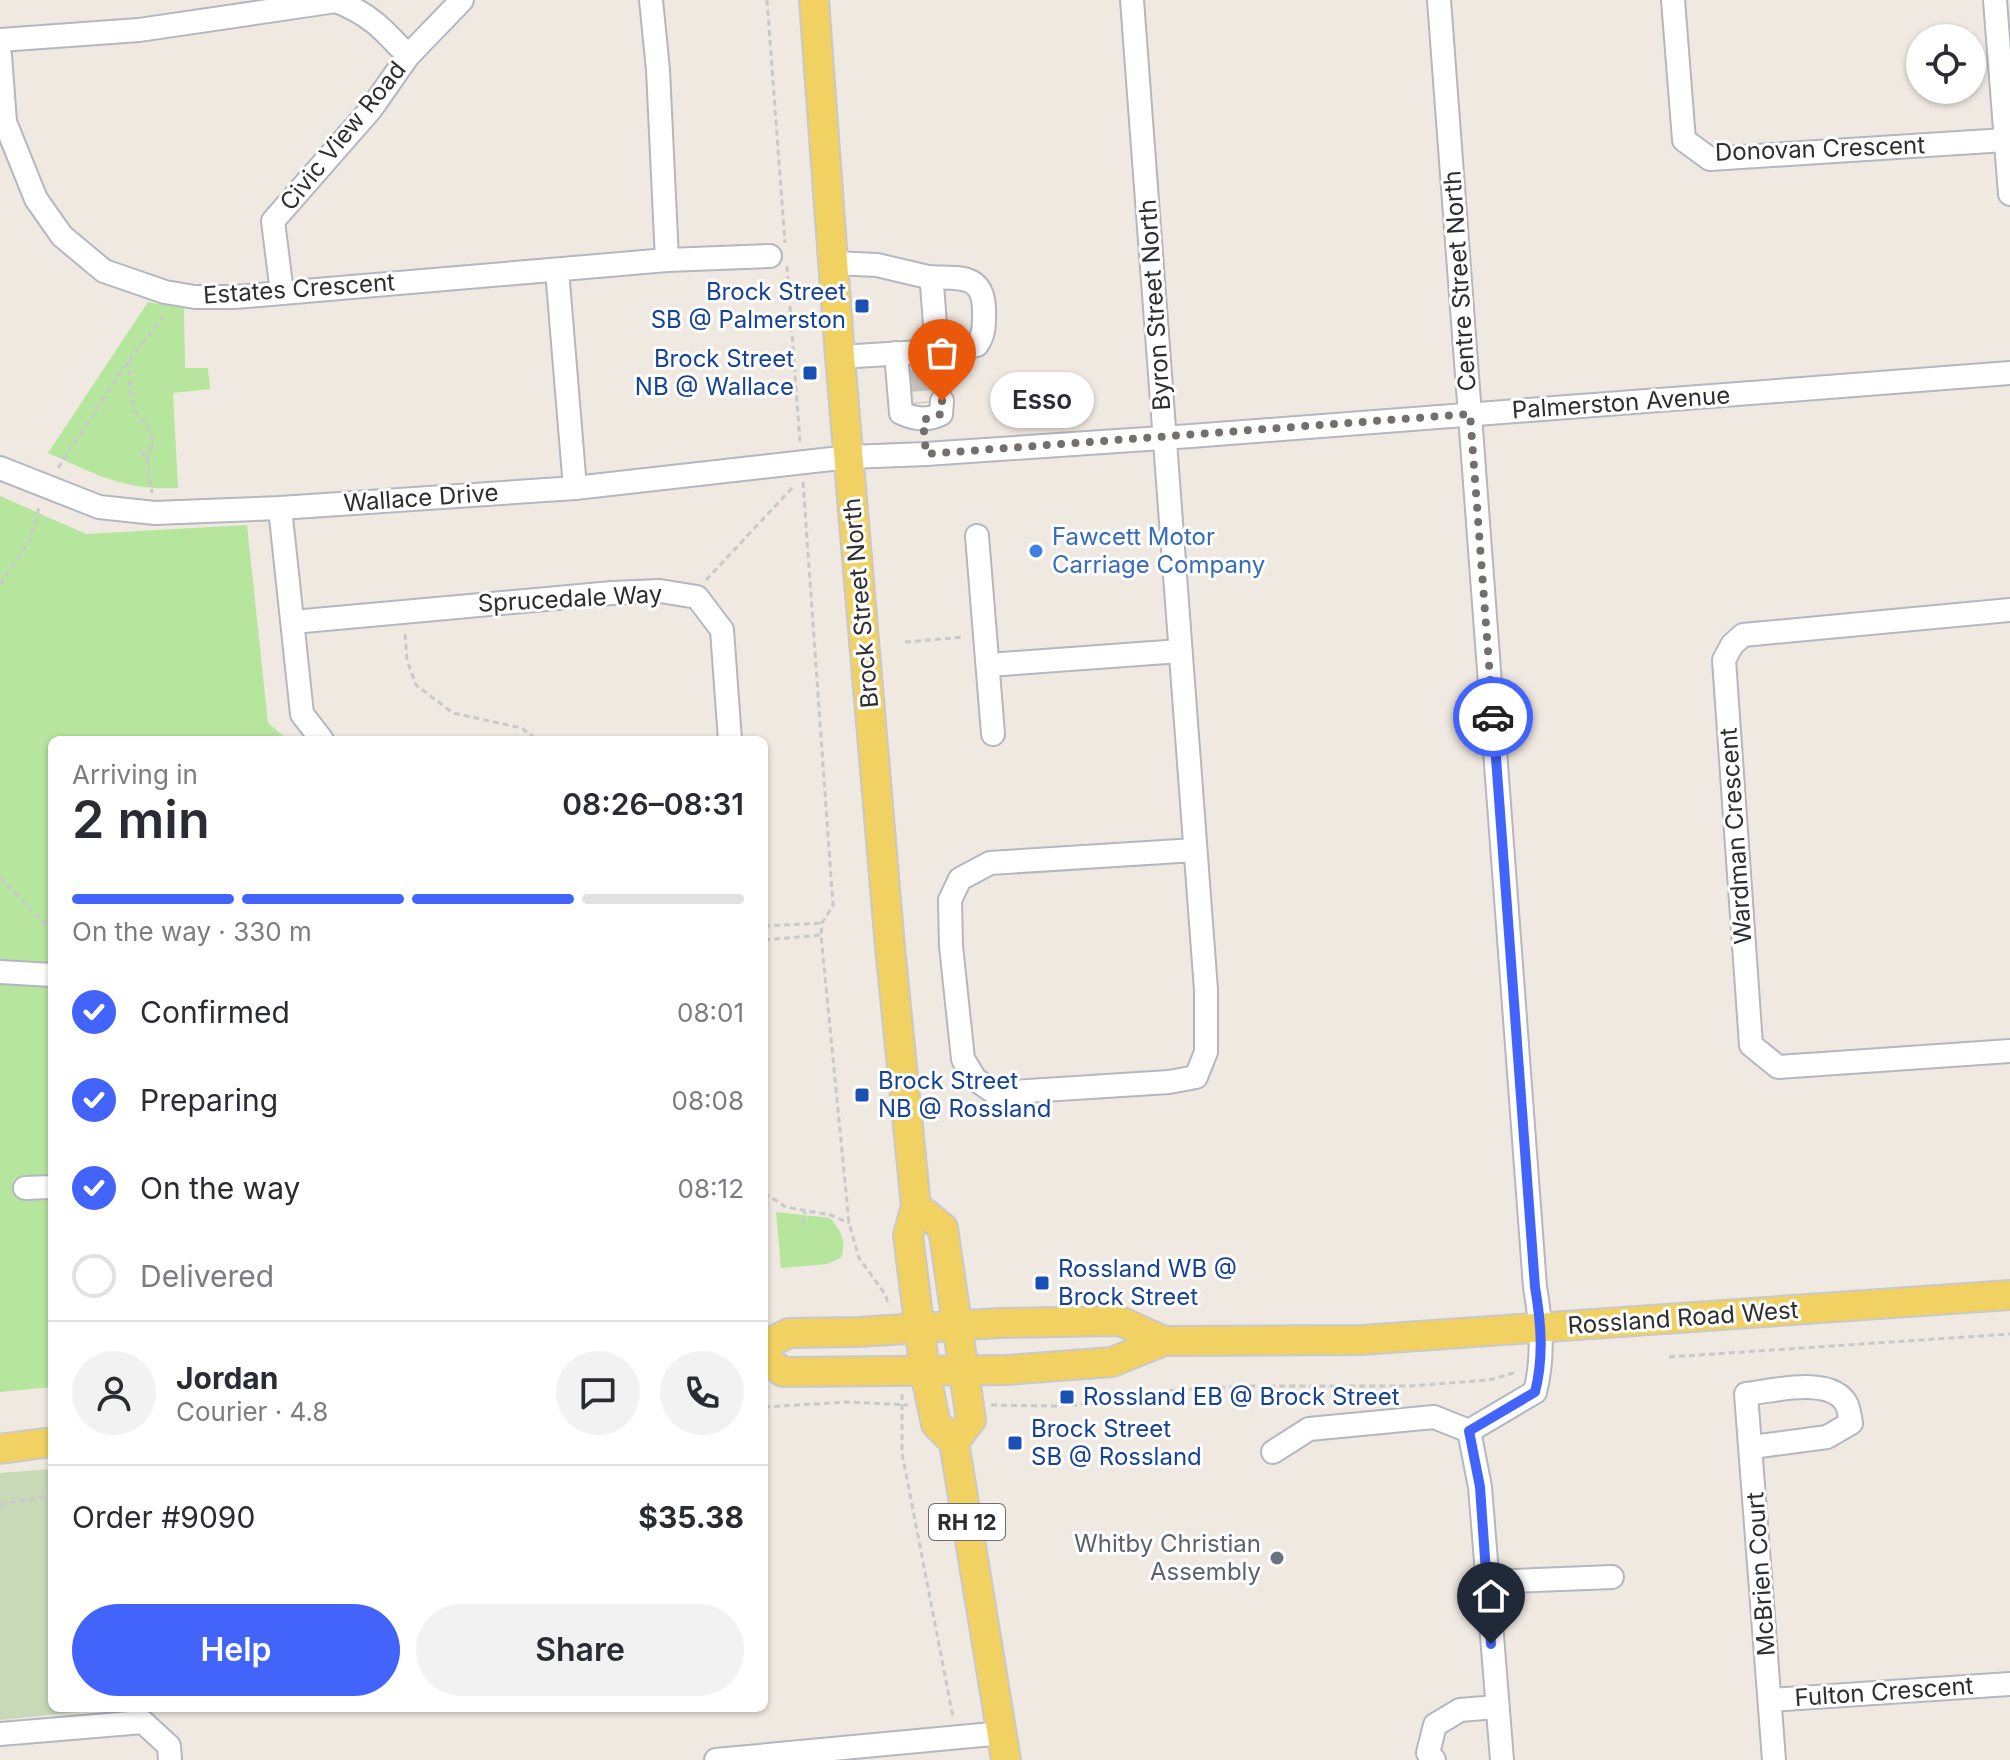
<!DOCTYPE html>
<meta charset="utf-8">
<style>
body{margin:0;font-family:Inter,sans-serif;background:#f2f2f3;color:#2b2b33;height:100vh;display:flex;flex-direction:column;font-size:30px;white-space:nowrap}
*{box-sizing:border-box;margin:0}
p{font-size:26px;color:#7c7c81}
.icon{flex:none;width:44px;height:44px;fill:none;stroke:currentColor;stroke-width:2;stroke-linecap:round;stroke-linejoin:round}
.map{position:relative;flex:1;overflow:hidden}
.panel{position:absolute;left:48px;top:736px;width:720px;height:976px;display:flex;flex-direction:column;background:#fff;border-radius:12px;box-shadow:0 2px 6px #0004}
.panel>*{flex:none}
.tools{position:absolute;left:1906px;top:24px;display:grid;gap:16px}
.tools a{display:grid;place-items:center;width:80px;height:80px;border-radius:50%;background:#fff;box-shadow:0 2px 6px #0004;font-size:40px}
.pin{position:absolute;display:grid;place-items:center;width:68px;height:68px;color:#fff;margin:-82px -34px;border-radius:50% 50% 50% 0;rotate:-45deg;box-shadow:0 0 8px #0007}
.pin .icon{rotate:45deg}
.courier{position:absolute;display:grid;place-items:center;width:80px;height:80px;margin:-40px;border:6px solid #4264fb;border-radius:50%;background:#fff;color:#222;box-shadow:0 2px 10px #0007}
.bubble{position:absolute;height:56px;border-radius:28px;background:#fff;box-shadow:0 2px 6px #0004;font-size:26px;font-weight:600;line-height:56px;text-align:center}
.head em{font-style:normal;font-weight:600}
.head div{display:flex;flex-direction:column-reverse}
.head{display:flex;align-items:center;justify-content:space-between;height:136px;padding:0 24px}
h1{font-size:52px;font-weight:600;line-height:60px}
.bar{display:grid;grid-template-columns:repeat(4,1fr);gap:12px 8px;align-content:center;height:96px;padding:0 24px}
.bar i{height:10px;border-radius:6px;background:#e1e1e2}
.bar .current{background:#4264fb}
.bar p{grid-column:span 4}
.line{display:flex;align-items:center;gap:20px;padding:0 24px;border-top:2px solid #e1e1e2}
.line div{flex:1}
.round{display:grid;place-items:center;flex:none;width:84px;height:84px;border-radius:42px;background:#f2f2f3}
ol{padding:0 24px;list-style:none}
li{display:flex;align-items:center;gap:24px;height:88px}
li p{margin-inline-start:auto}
li .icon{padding:8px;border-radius:50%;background:#4264fb;color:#fff;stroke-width:4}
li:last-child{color:#7c7c81}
li i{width:44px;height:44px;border:4px solid #e1e1e2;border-radius:50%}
.action{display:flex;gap:16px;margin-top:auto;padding:16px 24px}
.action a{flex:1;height:92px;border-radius:48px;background:#4264fb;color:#fff;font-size:32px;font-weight:600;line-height:92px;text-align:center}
.action a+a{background:#f2f2f3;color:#2b2b33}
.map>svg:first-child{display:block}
.green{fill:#b6e59e}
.cemetery{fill:#c8d9b8}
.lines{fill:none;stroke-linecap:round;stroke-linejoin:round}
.minor-tunnel{stroke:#c8c4bd;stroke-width:22;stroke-dasharray:22 11;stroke-linecap:butt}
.minor-casing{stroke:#b4b7c1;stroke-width:26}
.major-casing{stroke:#c9c9c9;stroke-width:32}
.path{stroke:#c9c9c9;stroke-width:3;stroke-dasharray:6 4;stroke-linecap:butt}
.minor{stroke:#fff;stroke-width:22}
.major{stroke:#f2d163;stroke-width:28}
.done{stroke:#726f6d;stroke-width:8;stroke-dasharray:0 14.4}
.route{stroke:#4264fb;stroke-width:10}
.transit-dot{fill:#1a4fb4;stroke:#fff;stroke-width:3}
.shop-dot{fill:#3f7fe0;stroke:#fff;stroke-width:3}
.worship-dot{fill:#6b7280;stroke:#fff;stroke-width:3}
.labels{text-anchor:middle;stroke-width:6;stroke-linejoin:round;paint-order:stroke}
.shield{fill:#fff;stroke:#6d6d6d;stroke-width:2}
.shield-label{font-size:22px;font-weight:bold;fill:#2e2e2e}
.street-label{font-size:24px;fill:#2e2e2e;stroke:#fff}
.transit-label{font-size:24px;fill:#164399;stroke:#fff;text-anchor:start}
.shop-label{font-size:24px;fill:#366cbe;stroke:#fff;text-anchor:start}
.worship-label{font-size:24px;fill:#5b616d;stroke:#fff;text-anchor:end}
</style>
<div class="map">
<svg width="2010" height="1760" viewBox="0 0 2010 1760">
<rect width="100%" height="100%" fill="#efe9e1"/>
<g class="green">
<path d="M148,302L184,308L185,368H208L210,389L173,393L178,488C124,491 96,474 48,453Z"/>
<polygon points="0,496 86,534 247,525 268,723 288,740 52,740 52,1387 0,1392"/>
<path d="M776,1212L830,1218C841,1231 847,1241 841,1258L827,1264L781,1268Z"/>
</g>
<polygon class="cemetery" points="52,1469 52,1708 117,1708 0,1720 0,1473"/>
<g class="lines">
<g class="minor-tunnel">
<polyline points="939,368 942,401"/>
<polyline points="919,369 922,403"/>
</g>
<defs>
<g id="minor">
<polyline points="651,0 658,70 667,260"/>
<polyline points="1132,0 1206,990 1206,1052 1196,1077 1169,1082 995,1093 975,1079 963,1059 951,946 950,900 960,879 990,863 1195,850"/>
<path d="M1439,0L1535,1287C1541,1322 1544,1357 1535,1392L1469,1431L1480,1487L1502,1760"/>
<polyline points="1673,0 1684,140 1710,159 2005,140"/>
<polyline points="1995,0 2010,194"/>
<path d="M0,40L139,30L336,1C370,14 383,29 408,56"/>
<polyline points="0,55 5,122 36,199 62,236 104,271 165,292 195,297 235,297 667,260 770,256"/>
<polyline points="833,263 877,265 928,277 932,285 937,351 840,357"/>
<polyline points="557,270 575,488"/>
<path d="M928,277C957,279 983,272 984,309C984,324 985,333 977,345L937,351L939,368"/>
<polyline points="282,293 273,221 371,109 408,56 462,0"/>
<path d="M896,353L901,413C915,419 927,421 941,414L942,401"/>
<polyline points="0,468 99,507 155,513 280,508 575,488 849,457 926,454 1191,436 2010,373"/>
<polyline points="280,508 302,714 322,740"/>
<polyline points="977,536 993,734"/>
<polyline points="2010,610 1743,635 1732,645 1724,660 1751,1045 1778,1067 2010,1051"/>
<polyline points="293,622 612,593 660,591 697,597 722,630 730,740"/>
<polyline points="989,665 1180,651"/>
<polyline points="0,972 52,975"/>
<polyline points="25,1188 52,1187"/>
<path d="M1752,1447L1827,1437L1851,1423C1850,1417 1849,1410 1847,1405C1833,1375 1772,1391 1746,1394L1774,1760"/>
<polyline points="1273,1452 1309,1429 1434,1417 1469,1431"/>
<polyline points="1487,1582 1612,1577"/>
<polyline points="1771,1700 2010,1684"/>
<polyline points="0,1734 143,1722 169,1746 170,1760"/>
<polyline points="716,1760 1003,1733"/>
<polyline points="1434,1760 1428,1753 1435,1725 1460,1710 1496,1707"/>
</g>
<g id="major">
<polyline points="814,0 840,357 890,947 916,1206 908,1235 925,1372 936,1424 954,1442 1006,1760"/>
<polyline points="916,1206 943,1228 971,1420 954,1442"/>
<polyline points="764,1345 789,1333 858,1332 999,1323 1120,1321 1164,1341"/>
<polyline points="764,1358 783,1372 1007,1370 1112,1362 1164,1341 1361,1340 2010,1295"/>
<polyline points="0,1449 52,1442"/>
</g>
</defs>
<use href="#minor" class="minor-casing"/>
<use href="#major" class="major-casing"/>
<g class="path">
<polyline points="767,0 785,243"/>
<polyline points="787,266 800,442"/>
<path d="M129,360C130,373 129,388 132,400C139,428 161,425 147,460"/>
<polyline points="141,451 147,460 152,493"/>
<polyline points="58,468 129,360 166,313"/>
<polyline points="803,482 833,906 822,923 821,935 849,1223 859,1258 885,1294 889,1306"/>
<polyline points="706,580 794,486"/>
<polyline points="0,584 30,540 39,507"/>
<polyline points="405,634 407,660 416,685 453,713 522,728 537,740"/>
<polyline points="905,642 965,637"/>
<polyline points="0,878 52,931"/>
<polyline points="764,926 822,923"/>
<polyline points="764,940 821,935"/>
<polyline points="764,1193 786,1207 831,1215 849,1223"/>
<polyline points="803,1224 805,1212"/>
<polyline points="1669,1357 2010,1334"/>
<polyline points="902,1394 902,1453 953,1717"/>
<polyline points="991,1405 1059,1406 1101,1403 1144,1392 1245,1386 1408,1386 1489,1380 1517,1372"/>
<polyline points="764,1407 847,1402 908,1405"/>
<polyline points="0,1504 52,1496"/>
</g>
<use href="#minor" class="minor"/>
<use href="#major" class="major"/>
</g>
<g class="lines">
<polyline class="done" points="942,401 941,414 923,420 926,454 1470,414 1493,717"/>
<path class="route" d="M1491,1644L1480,1487L1469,1431L1535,1392C1544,1357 1541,1322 1535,1287L1493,717"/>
</g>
<g class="transit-dot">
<rect x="854" y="298" width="16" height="16" rx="4"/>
<rect x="802" y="365" width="16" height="16" rx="4"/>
<rect x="854" y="1087" width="16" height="16" rx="4"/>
<rect x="1034" y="1275" width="16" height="16" rx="4"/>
<rect x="1059" y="1389" width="16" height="16" rx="4"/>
<rect x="1007" y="1435" width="16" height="16" rx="4"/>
</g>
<circle class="shop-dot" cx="1036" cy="551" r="8"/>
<circle class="worship-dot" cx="1277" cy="1558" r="8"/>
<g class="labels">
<rect class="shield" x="929" y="1504" width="76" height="36" rx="6"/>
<g class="shield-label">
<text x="967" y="1530">RH 12</text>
</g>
<g class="street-label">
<text transform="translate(343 136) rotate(-51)" y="8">Civic View Road</text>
<text transform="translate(1820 149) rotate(-2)" y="8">Donovan Crescent</text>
<text transform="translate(1460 281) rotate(-94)" y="8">Centre Street North</text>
<text transform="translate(299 289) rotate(-4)" y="8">Estates Crescent</text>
<text transform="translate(1155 305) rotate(-94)" y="8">Byron Street North</text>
<text transform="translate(1621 403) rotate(-4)" y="8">Palmerston Avenue</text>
<text transform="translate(421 498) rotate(-4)" y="8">Wallace Drive</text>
<text transform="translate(570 599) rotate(-3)" y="8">Sprucedale Way</text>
<text transform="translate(861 603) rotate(-95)" y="8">Brock Street North</text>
<text transform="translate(1736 836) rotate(-94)" y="8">Wardman Crescent</text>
<text transform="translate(1683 1318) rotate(-4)" y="8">Rossland Road West</text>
<text transform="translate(1761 1574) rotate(-94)" y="8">McBrien Court</text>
<text transform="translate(1884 1692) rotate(-4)" y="8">Fulton Crescent</text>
</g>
<g class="transit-label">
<text x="846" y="300" text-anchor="end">Brock Street<tspan x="846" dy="28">SB @ Palmerston</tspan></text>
<text x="794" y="367" text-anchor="end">Brock Street<tspan x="794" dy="28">NB @ Wallace</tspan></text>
<text x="878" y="1089">Brock Street<tspan x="878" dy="28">NB @ Rossland</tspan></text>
<text x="1058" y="1277">Rossland WB @<tspan x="1058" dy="28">Brock Street</tspan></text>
<text x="1083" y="1405">Rossland EB @ Brock Street</text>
<text x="1031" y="1437">Brock Street<tspan x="1031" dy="28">SB @ Rossland</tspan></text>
</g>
<g class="shop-label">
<text x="1052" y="545">Fawcett Motor<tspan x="1052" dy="28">Carriage Company</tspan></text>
</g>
<g class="worship-label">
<text x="1261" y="1552">Whitby Christian<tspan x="1261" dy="28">Assembly</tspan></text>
</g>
</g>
</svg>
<div class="tools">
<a><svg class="icon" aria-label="locate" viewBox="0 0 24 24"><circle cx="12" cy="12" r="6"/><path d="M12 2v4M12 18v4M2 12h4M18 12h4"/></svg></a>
</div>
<div class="pin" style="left:942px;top:401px;background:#ea580c"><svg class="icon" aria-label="bag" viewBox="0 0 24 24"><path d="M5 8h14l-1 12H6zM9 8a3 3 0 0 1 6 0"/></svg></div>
<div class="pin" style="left:1491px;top:1644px;background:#1f2937"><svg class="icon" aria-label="home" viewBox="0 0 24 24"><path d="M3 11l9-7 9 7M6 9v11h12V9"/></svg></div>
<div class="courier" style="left:1493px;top:717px"><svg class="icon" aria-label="car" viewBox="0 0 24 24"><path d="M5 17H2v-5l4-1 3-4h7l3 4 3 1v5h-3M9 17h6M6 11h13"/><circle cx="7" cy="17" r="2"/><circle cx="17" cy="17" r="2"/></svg></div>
<div class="bubble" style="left:990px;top:372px;width:104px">Esso</div>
<section class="panel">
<div class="head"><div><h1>2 min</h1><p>Arriving in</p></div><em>08:26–08:31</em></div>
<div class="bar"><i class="current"></i><i class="current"></i><i class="current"></i><i></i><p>On the way · 330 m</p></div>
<ol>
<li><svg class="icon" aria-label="check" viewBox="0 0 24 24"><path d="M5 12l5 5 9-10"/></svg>Confirmed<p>08:01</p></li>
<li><svg class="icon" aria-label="check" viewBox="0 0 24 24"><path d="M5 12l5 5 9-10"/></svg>Preparing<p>08:08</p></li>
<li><svg class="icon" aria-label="check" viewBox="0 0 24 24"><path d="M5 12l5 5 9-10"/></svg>On the way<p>08:12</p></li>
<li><i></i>Delivered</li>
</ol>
<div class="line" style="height:144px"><a class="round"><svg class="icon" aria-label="person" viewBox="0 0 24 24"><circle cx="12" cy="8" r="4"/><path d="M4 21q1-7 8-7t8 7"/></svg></a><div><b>Jordan</b><p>Courier · 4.8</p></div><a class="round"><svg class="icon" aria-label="chat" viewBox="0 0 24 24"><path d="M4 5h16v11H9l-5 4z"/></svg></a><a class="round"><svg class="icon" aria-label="phone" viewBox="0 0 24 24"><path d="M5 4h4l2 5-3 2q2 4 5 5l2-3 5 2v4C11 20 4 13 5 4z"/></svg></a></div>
<div class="line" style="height:104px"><div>Order #9090</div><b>$35.38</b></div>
<div class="action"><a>Help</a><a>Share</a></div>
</section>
</div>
